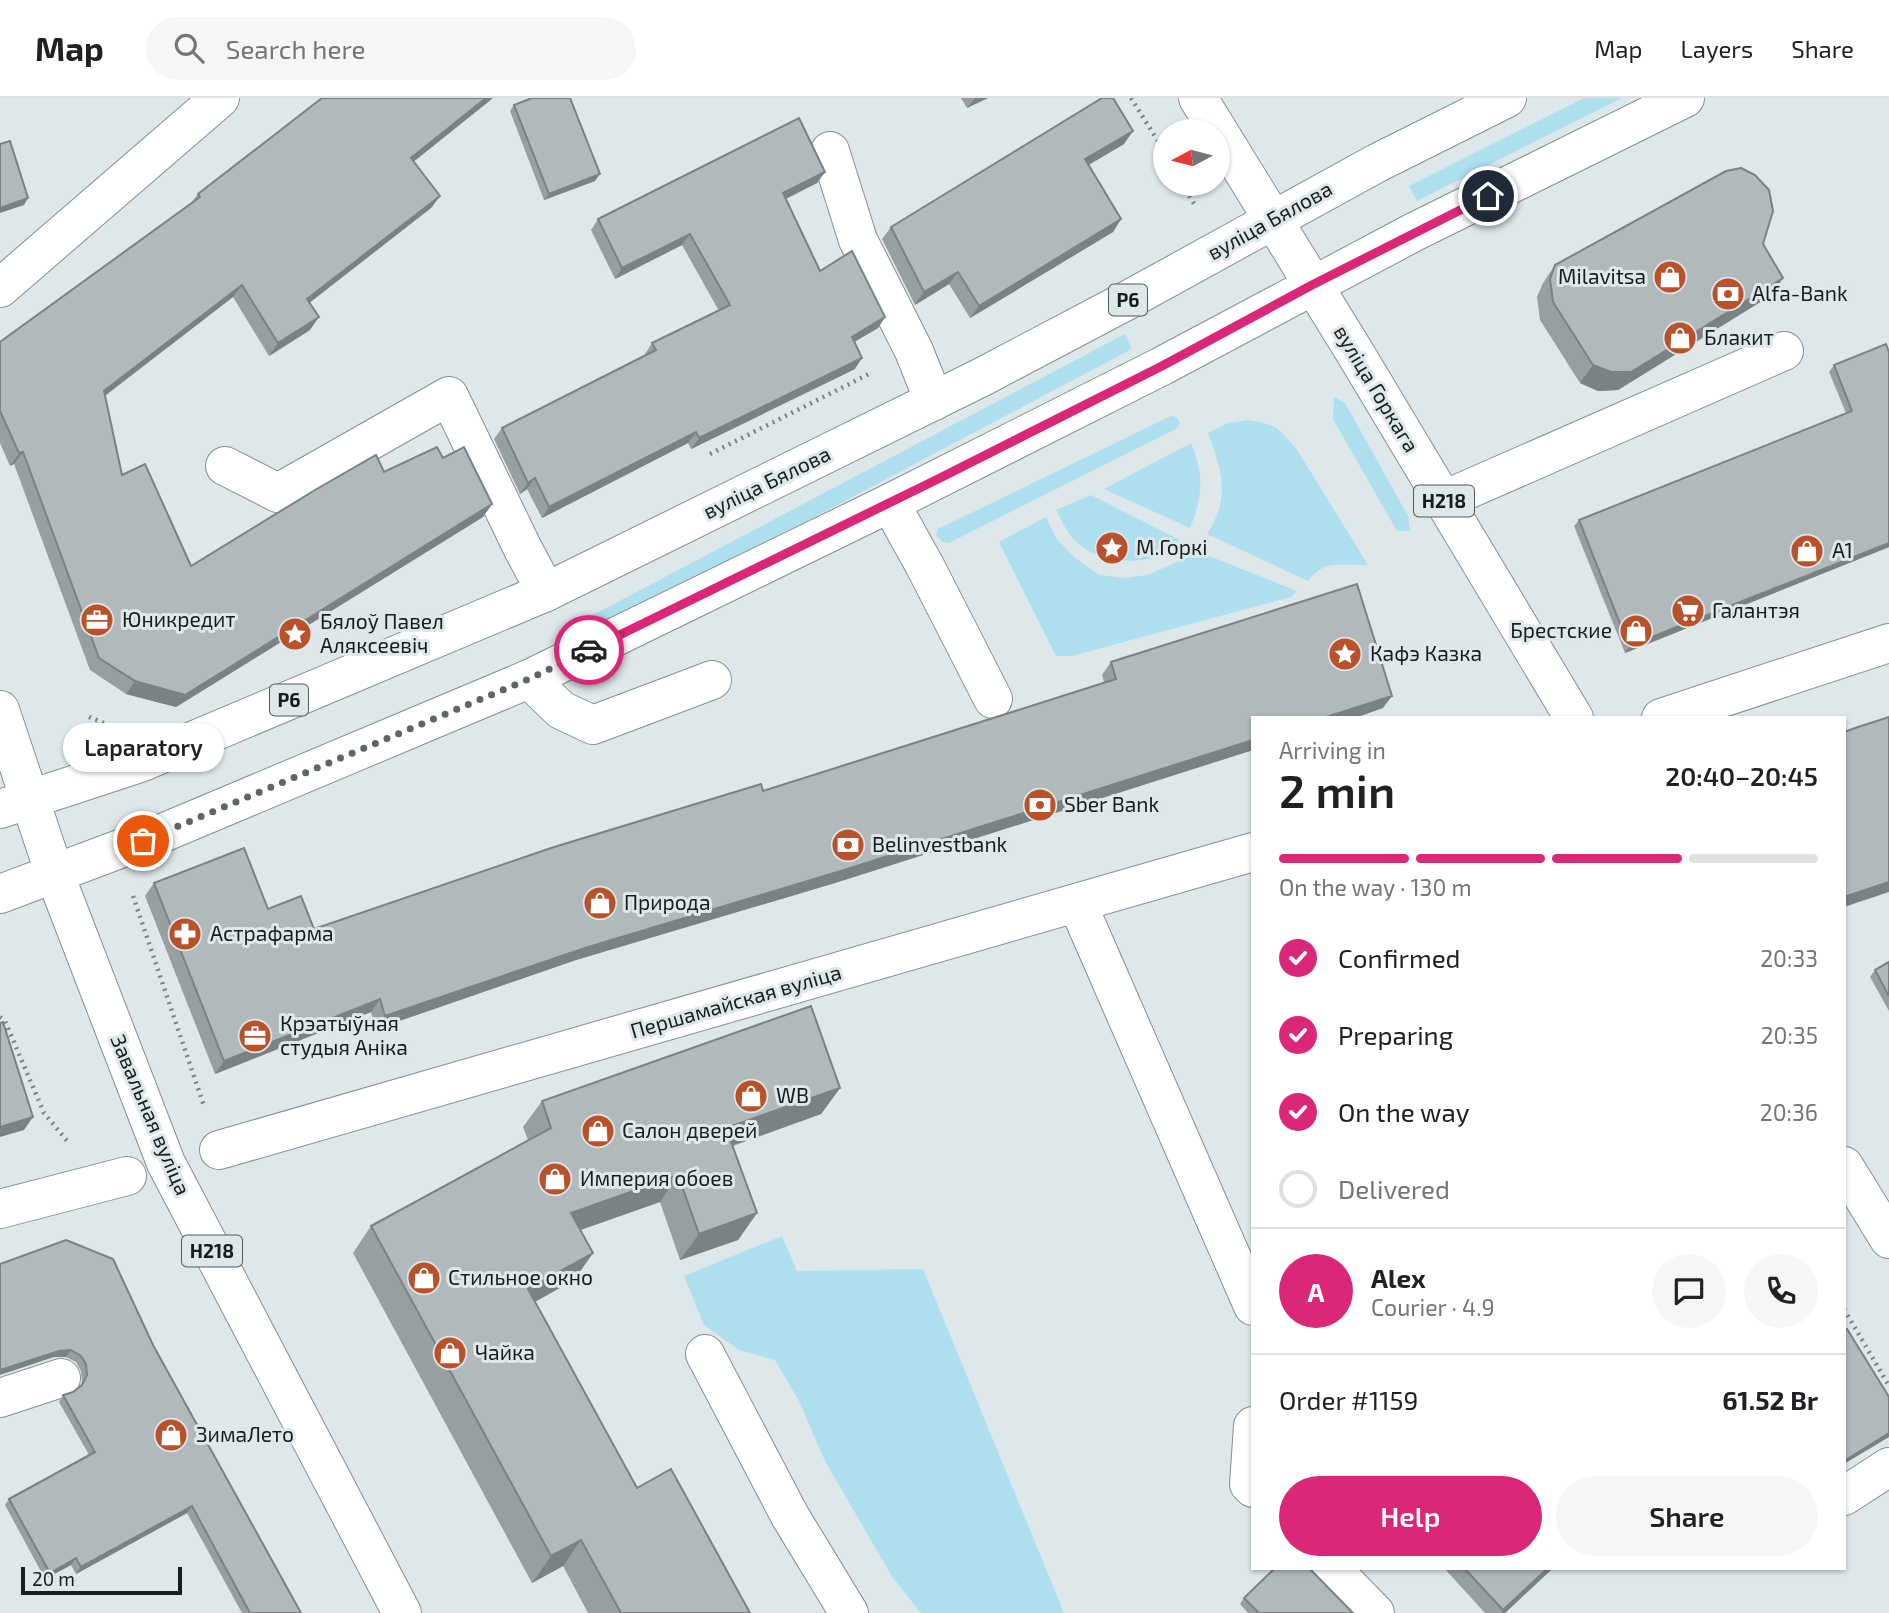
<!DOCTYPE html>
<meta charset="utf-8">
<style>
body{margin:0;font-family:"Exo 2",sans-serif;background:#f6f6f6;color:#202124;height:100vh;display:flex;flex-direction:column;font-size:26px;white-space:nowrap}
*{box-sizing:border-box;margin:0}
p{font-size:23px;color:#757577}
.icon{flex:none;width:38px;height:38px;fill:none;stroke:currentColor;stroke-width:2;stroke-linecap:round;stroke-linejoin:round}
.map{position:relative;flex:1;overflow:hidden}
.sheet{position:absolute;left:1251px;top:618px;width:595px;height:854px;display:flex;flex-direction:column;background:#fff;border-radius:0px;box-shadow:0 2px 5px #0004}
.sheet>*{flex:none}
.needle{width:46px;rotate:263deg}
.fabs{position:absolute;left:1153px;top:21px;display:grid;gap:14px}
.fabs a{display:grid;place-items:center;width:77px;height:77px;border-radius:50%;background:#fff;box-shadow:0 2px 5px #0004;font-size:35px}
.scale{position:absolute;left:21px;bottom:18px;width:161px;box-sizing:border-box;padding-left:7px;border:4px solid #1a1d1e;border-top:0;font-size:19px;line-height:24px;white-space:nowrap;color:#1a1d1e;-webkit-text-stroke:5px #dee7ea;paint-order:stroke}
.pin{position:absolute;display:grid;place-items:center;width:60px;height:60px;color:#fff;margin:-30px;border:4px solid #fff;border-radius:50%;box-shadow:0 2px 7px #0007}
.courier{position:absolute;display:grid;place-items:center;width:70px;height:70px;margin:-35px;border:5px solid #db2777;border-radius:50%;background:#fff;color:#222;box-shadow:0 2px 9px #0007}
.bubble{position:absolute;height:49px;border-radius:24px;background:#fff;box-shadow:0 2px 5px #0004;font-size:23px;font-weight:600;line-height:49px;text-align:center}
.summary em{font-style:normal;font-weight:600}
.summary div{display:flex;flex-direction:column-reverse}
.summary{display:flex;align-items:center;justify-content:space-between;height:119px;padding:0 28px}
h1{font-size:46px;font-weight:600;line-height:52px}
.bar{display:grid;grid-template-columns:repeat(4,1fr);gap:10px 7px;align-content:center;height:84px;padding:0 28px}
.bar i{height:9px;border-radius:5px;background:#e0e0e0}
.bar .active{background:#db2777}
.bar p{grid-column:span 4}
.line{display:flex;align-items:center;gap:18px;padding:0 28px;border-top:2px solid #e0e0e0}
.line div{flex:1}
.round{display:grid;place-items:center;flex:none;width:74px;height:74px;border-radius:37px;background:#f6f6f6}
ol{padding:0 28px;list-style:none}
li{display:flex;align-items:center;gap:21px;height:77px}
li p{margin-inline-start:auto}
li .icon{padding:7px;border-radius:50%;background:#db2777;color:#fff;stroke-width:4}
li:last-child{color:#757577}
li i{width:38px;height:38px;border:4px solid #e0e0e0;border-radius:50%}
.primary-button{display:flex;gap:14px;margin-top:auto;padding:14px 28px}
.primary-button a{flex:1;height:80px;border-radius:42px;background:#db2777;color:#fff;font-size:28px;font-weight:600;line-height:80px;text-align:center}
.primary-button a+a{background:#f6f6f6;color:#202124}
header{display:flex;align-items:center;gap:42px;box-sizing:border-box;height:98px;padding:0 35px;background:#fff;border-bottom:2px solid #e0e0e0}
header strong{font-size:33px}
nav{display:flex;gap:38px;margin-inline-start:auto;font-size:24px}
.search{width:490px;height:63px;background:#f6f6f6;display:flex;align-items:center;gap:18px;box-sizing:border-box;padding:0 24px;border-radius:38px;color:#757577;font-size:26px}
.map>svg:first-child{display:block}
.green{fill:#aedfef}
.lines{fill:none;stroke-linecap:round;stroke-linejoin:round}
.minor-casing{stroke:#868e91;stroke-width:40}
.major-casing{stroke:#868e91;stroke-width:40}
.path{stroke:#7d8385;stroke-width:4.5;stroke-dasharray:2 5;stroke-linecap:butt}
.minor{stroke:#fff;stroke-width:38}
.major{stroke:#fff;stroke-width:38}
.wall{fill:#979fa1}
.shaded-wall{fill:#7b8283}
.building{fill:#b0b9bb;stroke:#7b8283;stroke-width:2}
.done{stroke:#5f6465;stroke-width:7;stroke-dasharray:0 12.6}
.route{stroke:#db2777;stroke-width:9}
.labels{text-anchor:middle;stroke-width:6;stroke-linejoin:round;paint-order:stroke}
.shield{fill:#dee7ea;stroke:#555a5b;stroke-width:2}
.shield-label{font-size:19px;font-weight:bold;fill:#1a1d1e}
.street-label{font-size:21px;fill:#1a1d1e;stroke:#dee7ea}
.poi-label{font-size:21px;fill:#1a1d1e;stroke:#dee7ea;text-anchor:start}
</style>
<header>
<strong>Map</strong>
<div class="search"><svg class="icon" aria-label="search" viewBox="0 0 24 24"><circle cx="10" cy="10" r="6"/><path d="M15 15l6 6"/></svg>Search here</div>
<nav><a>Map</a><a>Layers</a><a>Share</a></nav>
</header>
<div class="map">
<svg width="1889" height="1515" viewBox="0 0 1889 1515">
<rect width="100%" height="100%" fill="#dee7ea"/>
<g class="green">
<polygon points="1584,0 1622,0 1417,103 1409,88"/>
<polygon points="1125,236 1132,251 582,542 574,527"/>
<polygon points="1334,299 1345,305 1408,418 1410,433 1397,433 1333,321"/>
<polygon points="1171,318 1177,319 1180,325 1176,331 949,445 942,444 936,437 938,431"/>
<path d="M1248,322L1264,325L1277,330L1296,350L1368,467C1343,469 1326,459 1308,483L1207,436C1231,399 1222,374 1208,335L1228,325Z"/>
<path d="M1191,345C1204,376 1203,399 1190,430L1104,391Z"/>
<path d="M1091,397L1180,442C1175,446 1170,453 1163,456C1133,469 1090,464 1069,436C1064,428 1060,419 1056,412Z"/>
<polygon points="1046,419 1056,440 1074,459 1099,477 1125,480 1148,477 1177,464 1194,452 1297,493 1291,499 1072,558 1056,558 999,444"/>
<polygon points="782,1138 797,1173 923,1171 1064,1515 921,1515 893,1480 825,1363 799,1303 775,1262 739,1252 704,1227 684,1178"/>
</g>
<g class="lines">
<defs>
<g id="minor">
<polyline points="830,53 858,142 914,253 934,303"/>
<polyline points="0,190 220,0"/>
<polyline points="225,368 278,395 449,298 523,451 546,494"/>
<polyline points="1444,402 1784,253"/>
<polyline points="890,405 925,468 993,601"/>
<polyline points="529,581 561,612 593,627 712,582"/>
<polyline points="1661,620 1889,545"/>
<polyline points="1077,805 1253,1208"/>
<polyline points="219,1052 1253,754"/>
<polyline points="0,1111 127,1078"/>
<polyline points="705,1256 790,1418 849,1515"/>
<polyline points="0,1300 61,1280"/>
<polyline points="1253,1328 1249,1386 1253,1390"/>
<polyline points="1844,1398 1889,1369"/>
<polyline points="1331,1470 1375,1515"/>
</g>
<g id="major">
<polyline points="1198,0 1357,258 1574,620"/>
<polyline points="0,612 55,777 166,1065 402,1515"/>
<polyline points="0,711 140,665 546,494 982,279 1128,202 1377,65 1507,0"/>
<polyline points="0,796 165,734 529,581 890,405 1162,268 1414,134 1685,0"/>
<polyline points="1844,1068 1889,1141"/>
</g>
</defs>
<use href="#minor" class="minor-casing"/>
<use href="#major" class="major-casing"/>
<g class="path">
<polyline points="1131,0 1166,56"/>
<polyline points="1182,86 1196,109"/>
<polyline points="710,356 871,275"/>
<polyline points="89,619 106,626"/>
<polyline points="133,798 204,1008"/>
<polyline points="0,919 5,923 44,1015 68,1044"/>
<polyline points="1844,1211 1889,1288"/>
</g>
<use href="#minor" class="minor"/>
<use href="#major" class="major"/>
</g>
<g class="wall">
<polygon points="322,0 493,0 413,64 440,98 431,110 310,204 310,232 269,258 233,199 105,298 122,377 191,468 384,374 443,360 492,406 483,419 176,609 126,596 90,572 14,366 10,368 0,345 0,244 191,105 198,96"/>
<polygon points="961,0 988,0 967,10"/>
<polygon points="514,7 595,83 544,102 510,13"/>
<polygon points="1124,46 1089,67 1121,121 1113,134 970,220 949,186 915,207 882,141 891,129"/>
<polygon points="825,74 817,85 786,101 820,173 885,219 878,230 854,244 855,271 691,351 688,345 542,420 527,391 520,396 494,341 502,330 645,257 645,256 652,245 719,213 682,147 615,181 591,132 598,121"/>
<polygon points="1763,146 1783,180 1770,198 1618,292 1598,293 1580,285 1540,222 1537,199 1543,185 1555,167"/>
<polygon points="1886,246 1889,449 1625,555 1574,428 1579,422 1846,315 1829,274 1834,267"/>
<polygon points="1111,564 1383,610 1354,620 1253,620 1253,652 835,785 576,862 376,931 371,914 215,976 145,798 154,785 268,811 314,831 763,693 1104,584 1102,577"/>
<polygon points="1889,864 1889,913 1870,879 1875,872"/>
<polygon points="840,990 821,1016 733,1048 757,1115 738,1142 680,1162 660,1104 580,1132 593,1155 574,1182 535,1204 637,1390 750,1515 588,1515 563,1468 532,1485 353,1155 371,1128 528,1042 523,1029 542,1003"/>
<polygon points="0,1166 153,1247 301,1515 242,1515 187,1415 76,1476 71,1467 45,1481 5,1407 9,1401 89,1357 59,1304 63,1297 73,1294 80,1289 82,1284 81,1273 76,1264 66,1259 54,1259"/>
<polygon points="1444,1470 1553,1470 1505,1515 1485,1515"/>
<polygon points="1244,1500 1353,1515 1248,1515 1240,1506"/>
</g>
<g class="shaded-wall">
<polygon points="486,0 493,0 402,73 411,60"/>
<polygon points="975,0 988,0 967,10"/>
<polygon points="1133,33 1124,46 1076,74 1085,61"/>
<polygon points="825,74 817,85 775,106 783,95"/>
<polygon points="600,76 595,83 544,102 549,96"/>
<polygon points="440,98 431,110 299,213 307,201"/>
<polygon points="28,100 24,107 0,115 0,110"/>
<polygon points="1121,121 1113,134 970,220 979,208"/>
<polygon points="690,136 682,147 615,181 622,170"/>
<polygon points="958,174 949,186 915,207 924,194"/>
<polygon points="1783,180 1770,198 1618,292 1598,293 1580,285 1593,267"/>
<polygon points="242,187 233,199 95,305 104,293"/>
<polygon points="319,219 310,232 269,258 278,245"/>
<polygon points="885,219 878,230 844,250 852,239"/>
<polygon points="862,260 855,271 691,351 699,340"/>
<polygon points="696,334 688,345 542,420 549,409"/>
<polygon points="23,354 14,366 10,368 19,355"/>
<polygon points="535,380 527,391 520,396 528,385"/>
<polygon points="492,406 483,419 176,609 126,596 135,583"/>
<polygon points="1889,445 1889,449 1625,555 1629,548"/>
<polygon points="1392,598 1383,610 1354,620 1323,620"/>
<polygon points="1253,642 1253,652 835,785 576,862 376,931 385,918 585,850"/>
<polygon points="1889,784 1889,794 1844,809 1844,799"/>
<polygon points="380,901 371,914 215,976 224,963"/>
<polygon points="840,990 821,1016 708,1056 726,1030"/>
<polygon points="33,1019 24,1032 0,1039 0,1029"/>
<polygon points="678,1077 660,1104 552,1142 571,1115"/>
<polygon points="757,1115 738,1142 680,1162 699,1136"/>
<polygon points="593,1155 574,1182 509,1218 528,1191"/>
<polygon points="71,1252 66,1259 54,1259 0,1277 0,1272 59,1253"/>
<polygon points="1889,1335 1889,1339 1844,1366 1844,1363"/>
<polygon points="192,1408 187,1415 76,1476 81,1469"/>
<polygon points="581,1442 563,1468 532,1485 551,1458"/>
<polygon points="76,1460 71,1467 45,1481 50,1475"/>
<polygon points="1548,1470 1553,1470 1505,1515 1501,1515"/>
</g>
<g class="building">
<polygon points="322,0 486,0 411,60 440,98 307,201 319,219 278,245 242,187 104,293 122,377 145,366 191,468 315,392 376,357 384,374 437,349 443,360 464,349 492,406 185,597 135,583 99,560 23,354 19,355 0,313 0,244 200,99 198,96"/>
<polygon points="532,0 570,0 600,76 549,96 514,7"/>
<polygon points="1102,0 1113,0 1133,33 1085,61 1121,121 979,208 958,174 924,194 891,129"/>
<polygon points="799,20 825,74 783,95 820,173 852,153 885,219 852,239 862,260 699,340 696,334 549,409 535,380 528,385 502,330 656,252 652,245 730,207 690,136 622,170 598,121"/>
<polygon points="10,43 28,100 0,110 0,46"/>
<polygon points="1741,70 1755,77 1769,92 1773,113 1763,146 1783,180 1631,274 1611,274 1593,267 1553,204 1550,181 1555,167 1726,73"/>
<polygon points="1886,246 1889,254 1889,445 1629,548 1579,422 1852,313 1834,267"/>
<polygon points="1357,486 1392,598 1323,620 1253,620 1253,642 844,772 585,850 385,918 380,901 224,963 154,785 244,750 268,811 301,798 314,831 551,750 761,686 763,693 1116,581 1111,564"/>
<polygon points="1889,619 1889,784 1844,799 1844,634 1858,629"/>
<polygon points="1889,864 1889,898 1875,872"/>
<polygon points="811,908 840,990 726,1030 757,1115 699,1136 678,1077 571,1115 593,1155 528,1191 637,1390 671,1371 750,1515 621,1515 581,1442 551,1458 371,1128 551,1030 542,1003"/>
<polygon points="3,924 33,1019 0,1029 0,925"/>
<polygon points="66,1142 113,1161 153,1247 301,1515 250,1515 192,1408 81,1469 76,1460 50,1475 9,1401 95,1354 63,1297 73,1294 82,1287 87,1277 86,1266 81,1258 71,1252 59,1253 0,1272 0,1166"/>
<polygon points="1847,1231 1889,1299 1889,1335 1844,1363 1844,1233"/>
<polygon points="1275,1470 1309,1470 1353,1515 1259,1515 1244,1500"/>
<polygon points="1464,1470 1548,1470 1503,1512"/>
</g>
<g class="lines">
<polyline class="done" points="143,743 529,581 589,552"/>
<polyline class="route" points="589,552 940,380 1162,268 1312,187 1488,98"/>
</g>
<defs>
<symbol id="shop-disc" viewBox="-11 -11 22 22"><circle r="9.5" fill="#b9522b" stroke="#dee7ea"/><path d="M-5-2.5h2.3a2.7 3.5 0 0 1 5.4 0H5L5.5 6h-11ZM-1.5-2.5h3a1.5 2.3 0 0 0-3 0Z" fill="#fff"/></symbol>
<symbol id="bank-disc" viewBox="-11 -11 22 22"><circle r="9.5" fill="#b9522b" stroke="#dee7ea"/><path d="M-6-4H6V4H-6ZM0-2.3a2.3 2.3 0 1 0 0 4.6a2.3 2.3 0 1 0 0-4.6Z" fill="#fff"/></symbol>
<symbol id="sight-disc" viewBox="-11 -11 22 22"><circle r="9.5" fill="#b9522b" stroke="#dee7ea"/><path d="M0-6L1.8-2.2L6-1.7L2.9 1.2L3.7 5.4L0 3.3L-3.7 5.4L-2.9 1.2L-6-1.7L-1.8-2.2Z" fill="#fff"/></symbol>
<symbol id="supermarket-disc" viewBox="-11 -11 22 22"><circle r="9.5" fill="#b9522b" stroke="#dee7ea"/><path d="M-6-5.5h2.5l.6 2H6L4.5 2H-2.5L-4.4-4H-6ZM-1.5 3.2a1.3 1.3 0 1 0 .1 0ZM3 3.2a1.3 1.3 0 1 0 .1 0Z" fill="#fff"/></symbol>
<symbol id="office-disc" viewBox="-11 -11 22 22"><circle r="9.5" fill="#b9522b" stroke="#dee7ea"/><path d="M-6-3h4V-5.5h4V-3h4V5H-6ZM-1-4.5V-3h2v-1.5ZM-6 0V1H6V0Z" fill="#fff"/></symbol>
<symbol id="pharmacy-disc" viewBox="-11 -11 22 22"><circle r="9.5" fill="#b9522b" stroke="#dee7ea"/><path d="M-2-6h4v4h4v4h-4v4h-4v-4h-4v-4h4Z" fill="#fff"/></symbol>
</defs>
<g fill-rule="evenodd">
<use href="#shop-disc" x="1651" y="160" width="38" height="38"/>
<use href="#bank-disc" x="1709" y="177" width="38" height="38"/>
<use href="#shop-disc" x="1661" y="221" width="38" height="38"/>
<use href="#sight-disc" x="1093" y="431" width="38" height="38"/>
<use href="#shop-disc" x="1788" y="434" width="38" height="38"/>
<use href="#supermarket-disc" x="1669" y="494" width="38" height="38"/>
<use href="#office-disc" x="78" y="503" width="38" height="38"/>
<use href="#shop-disc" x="1617" y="514" width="38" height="38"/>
<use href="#sight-disc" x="276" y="517" width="38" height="38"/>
<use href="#sight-disc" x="1326" y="537" width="38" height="38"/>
<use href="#bank-disc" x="1021" y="688" width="38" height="38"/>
<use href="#bank-disc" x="829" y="728" width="38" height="38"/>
<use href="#shop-disc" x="581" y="786" width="38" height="38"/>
<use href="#pharmacy-disc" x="166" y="817" width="38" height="38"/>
<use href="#office-disc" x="236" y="919" width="38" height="38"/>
<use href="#shop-disc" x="732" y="979" width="38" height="38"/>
<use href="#shop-disc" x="579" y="1014" width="38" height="38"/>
<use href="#shop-disc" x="536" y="1062" width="38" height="38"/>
<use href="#shop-disc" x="405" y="1161" width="38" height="38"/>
<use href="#shop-disc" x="431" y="1236" width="38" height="38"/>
<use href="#shop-disc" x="152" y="1318" width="38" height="38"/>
</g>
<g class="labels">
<g class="shield">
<rect x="1109" y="186.5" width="38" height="31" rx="5"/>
<rect x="1414" y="387.5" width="60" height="31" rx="5"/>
<rect x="270" y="586.5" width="38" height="31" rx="5"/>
<rect x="182" y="1137.5" width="60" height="31" rx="5"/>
</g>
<g class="shield-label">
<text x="1128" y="209">Р6</text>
<text x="1444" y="410">Н218</text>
<text x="289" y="609">Р6</text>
<text x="212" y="1160">Н218</text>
</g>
<g class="street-label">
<text transform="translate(1270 123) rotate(-29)" y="7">вуліца Бялова</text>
<text transform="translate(1376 291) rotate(59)" y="7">вуліца Горкага</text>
<text transform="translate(767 385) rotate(-26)" y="7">вуліца Бялова</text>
<text transform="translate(736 904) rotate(-16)" y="7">Першамайская вуліца</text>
<text transform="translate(150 1017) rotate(67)" y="7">Завальная вуліца</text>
</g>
<g class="poi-label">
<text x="1646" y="186" text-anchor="end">Milavitsa</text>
<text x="1752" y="203">Alfa-Bank</text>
<text x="1704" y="247">Блакит</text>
<text x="1136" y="457">М.Горкі</text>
<text x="1832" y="460">A1</text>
<text x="1712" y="520">Галантэя</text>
<text x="122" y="529">Юникредит</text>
<text x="320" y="531">Бялоў Павел<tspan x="320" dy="24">Аляксеевіч</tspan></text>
<text x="1612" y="540" text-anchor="end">Брестские</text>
<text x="1370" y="563">Кафэ Казка</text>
<text x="1064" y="714">Sber Bank</text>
<text x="872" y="754">Belinvestbank</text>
<text x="624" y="812">Природа</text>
<text x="210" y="843">Астрафарма</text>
<text x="280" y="933">Крэатыўная<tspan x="280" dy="24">студыя Аніка</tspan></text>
<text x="776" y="1005">WB</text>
<text x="622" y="1040">Салон дверей</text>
<text x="580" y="1088">Империя обоев</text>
<text x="448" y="1187">Стильное окно</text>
<text x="475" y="1262">Чайка</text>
<text x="196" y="1344">ЗимаЛето</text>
</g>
</g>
</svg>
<div class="fabs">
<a><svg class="needle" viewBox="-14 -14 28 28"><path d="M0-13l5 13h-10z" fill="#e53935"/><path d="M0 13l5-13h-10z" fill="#757577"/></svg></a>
</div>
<div class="scale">20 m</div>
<div class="pin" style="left:143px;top:743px;background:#ea580c"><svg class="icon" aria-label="bag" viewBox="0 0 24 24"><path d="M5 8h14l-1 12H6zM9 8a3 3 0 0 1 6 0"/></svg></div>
<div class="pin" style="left:1488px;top:98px;background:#1f2937"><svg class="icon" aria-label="home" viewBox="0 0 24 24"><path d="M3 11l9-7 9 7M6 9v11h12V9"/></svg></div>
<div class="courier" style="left:589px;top:552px"><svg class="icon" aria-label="car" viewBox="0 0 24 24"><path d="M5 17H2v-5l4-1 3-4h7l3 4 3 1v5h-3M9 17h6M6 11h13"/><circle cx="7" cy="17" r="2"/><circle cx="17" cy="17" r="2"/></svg></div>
<div class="bubble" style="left:63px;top:625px;width:161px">Laparatory</div>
<section class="sheet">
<div class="summary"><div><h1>2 min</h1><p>Arriving in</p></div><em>20:40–20:45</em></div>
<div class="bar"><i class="active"></i><i class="active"></i><i class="active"></i><i></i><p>On the way · 130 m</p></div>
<ol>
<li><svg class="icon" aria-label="check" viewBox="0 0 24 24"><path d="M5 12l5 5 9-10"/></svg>Confirmed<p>20:33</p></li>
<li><svg class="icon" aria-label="check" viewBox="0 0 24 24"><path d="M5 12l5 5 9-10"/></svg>Preparing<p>20:35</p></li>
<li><svg class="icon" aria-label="check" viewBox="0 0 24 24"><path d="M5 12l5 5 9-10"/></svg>On the way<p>20:36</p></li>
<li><i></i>Delivered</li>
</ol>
<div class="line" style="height:126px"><b class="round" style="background:#db2777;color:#fff">A</b><div><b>Alex</b><p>Courier · 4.9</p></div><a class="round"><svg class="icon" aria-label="chat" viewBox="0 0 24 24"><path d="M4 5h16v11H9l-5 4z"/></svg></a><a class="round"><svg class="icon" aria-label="phone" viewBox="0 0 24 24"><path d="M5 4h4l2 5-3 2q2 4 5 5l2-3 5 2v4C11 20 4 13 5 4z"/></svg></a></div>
<div class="line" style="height:91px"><div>Order #1159</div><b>61.52 Br</b></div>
<div class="primary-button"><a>Help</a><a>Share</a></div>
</section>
</div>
